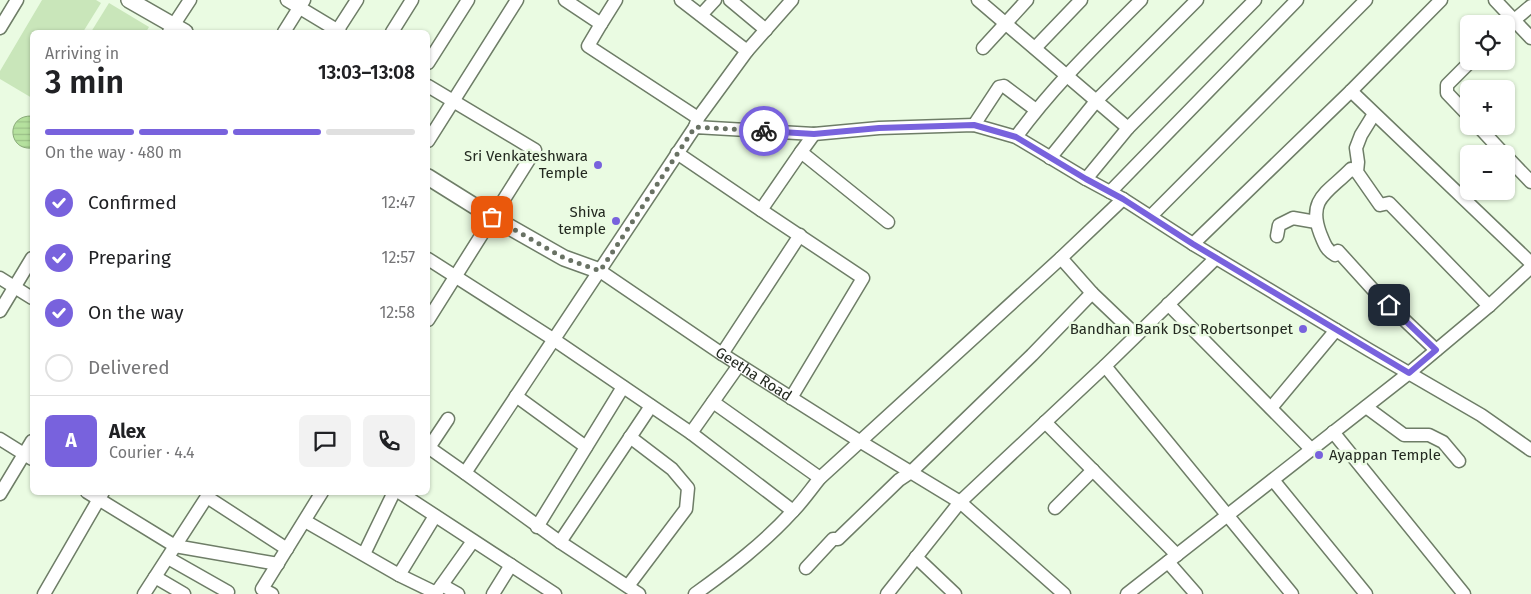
<!DOCTYPE html>
<meta charset="utf-8">
<style>
body{margin:0;font-family:"Fira Sans",sans-serif;background:#f2f2f2;color:#202124;height:100vh;display:flex;flex-direction:column;font-size:19px;white-space:nowrap}
*{box-sizing:border-box;margin:0}
p{font-size:16px;color:#757577}
.icon{flex:none;width:28px;height:28px;fill:none;stroke:currentColor;stroke-width:2;stroke-linecap:round;stroke-linejoin:round}
.map{position:relative;flex:1;overflow:hidden}
.side{position:absolute;left:30px;top:30px;width:400px;height:465px;display:flex;flex-direction:column;background:#fff;border-radius:8px;box-shadow:0 1px 4px #0004}
.side>*{flex:none}
.buttons{position:absolute;left:1460px;top:15px;display:grid;gap:10px}
.buttons a{display:grid;place-items:center;width:55px;height:55px;border-radius:8px;background:#fff;box-shadow:0 1px 4px #0004;font-size:25px}
.pin{position:absolute;display:grid;place-items:center;width:42px;height:42px;color:#fff;margin:-21px;border-radius:10px;box-shadow:0 2px 8px #0006}
.courier{position:absolute;display:grid;place-items:center;width:50px;height:50px;margin:-25px;border:4px solid #7862dd;border-radius:50%;background:#fff;color:#222;box-shadow:0 1px 6px #0007}
.summary em{font-style:normal;font-weight:600}
.summary div{display:flex;flex-direction:column-reverse}
.summary{display:flex;align-items:center;justify-content:space-between;height:85px;padding:0 15px}
h1{font-size:32px;font-weight:600;line-height:38px}
.bar{display:grid;grid-template-columns:repeat(4,1fr);gap:8px 5px;align-content:center;height:60px;padding:0 15px}
.bar i{height:6px;border-radius:4px;background:#e0e0e0}
.bar .active{background:#7862dd}
.bar p{grid-column:span 4}
.line{display:flex;align-items:center;gap:12px;padding:0 15px;border-top:1px solid #e0e0e0}
.line div{flex:1}
.round{display:grid;place-items:center;flex:none;width:52px;height:52px;border-radius:8px;background:#f2f2f2}
ol{padding:0 15px;list-style:none}
li{display:flex;align-items:center;gap:15px;height:55px}
li p{margin-inline-start:auto}
li .icon{padding:5px;border-radius:50%;background:#7862dd;color:#fff;stroke-width:4}
li:last-child{color:#757577}
li i{width:28px;height:28px;border:2px solid #e0e0e0;border-radius:50%}
.map>svg:first-child{display:block}
.green{fill:#c9e6ba}
.water{fill:url(#water-rules);stroke:#89aa78}
.lines{fill:none;stroke-linecap:round;stroke-linejoin:round}
.minor-casing{stroke:#6e7d67;stroke-width:15}
.major-casing{stroke:#6e7d67;stroke-width:18}
.minor{stroke:#fff;stroke-width:12}
.major{stroke:#fff;stroke-width:15}
.done{stroke:#697264;stroke-width:5;stroke-dasharray:0 9}
.route{stroke:#7862dd;stroke-width:6}
.poi-dot{fill:#7862dd;stroke:#eafbe2;stroke-width:2}
.labels{text-anchor:middle;stroke-width:5;stroke-linejoin:round;paint-order:stroke}
.poi-label{font-size:15px;fill:#232920;stroke:#eafbe2;text-anchor:end}
.street-label{font-size:15px;fill:#232920;stroke:#eafbe2}
</style>
<div class="map">
<svg width="1531" height="594" viewBox="0 0 1531 594">
<defs>
<pattern id="water-rules" width="6" height="5" patternUnits="userSpaceOnUse" patternTransform="scale(1.25)"><rect width="6" height="5" fill="#b5e19e"/><path d="M0 2.5h6" fill="none" stroke="#9bc188"/></pattern>
</defs>
<rect width="100%" height="100%" fill="#eafbe2"/>
<g class="green">
<polygon points="42,0 96,0 101,3 83,32 32,32 32,98 0,79 0,71"/>
<polygon points="109,3 149,27 146,32 91,32"/>
</g>
<path class="water" d="M32,116V148C8,151 5,115 32,116Z"/>
<g class="lines">
<defs>
<g id="minor">
<polyline points="287,0 340,32"/>
<polyline points="565,0 601,24 616,0"/>
<polyline points="681,0 747,51 698,118 695,127"/>
<polyline points="730,0 766,30"/>
<polyline points="978,0 1128,128 1086,179"/>
<polyline points="1495,0 1531,38"/>
<polyline points="701,15 715,0"/>
<polyline points="601,24 588,46 698,118"/>
<polyline points="1506,27 1531,6"/>
<polyline points="0,28 17,0"/>
<polyline points="337,31 357,0"/>
<polyline points="169,32 190,0"/>
<polyline points="284,32 304,0"/>
<polyline points="392,32 412,0"/>
<polyline points="983,48 1027,0"/>
<polyline points="1035,48 1081,0"/>
<polyline points="747,51 792,0"/>
<polyline points="428,63 468,0"/>
<polyline points="428,86 535,150 428,320"/>
<polyline points="1351,91 1531,263"/>
<polyline points="1374,114 1361,135 1356,148 1358,162 1357,172 1380,205 1389,203 1489,306"/>
<polyline points="1469,116 1447,93 1447,85 1471,61"/>
<polyline points="974,125 999,87 1004,86 1036,110"/>
<polyline points="1478,126 1504,154"/>
<polyline points="1128,128 1255,0"/>
<polyline points="814,134 801,152 888,222"/>
<path d="M1016,137C1054,85 1096,45 1141,0"/>
<polyline points="428,141 517,0"/>
<polyline points="677,153 761,210 801,152"/>
<polyline points="1506,156 1531,182"/>
<polyline points="1050,158 1097,100 1197,0"/>
<path d="M1357,172L1351,169C1329,192 1307,198 1320,233C1324,243 1326,250 1335,255L1338,251L1377,294L1436,350"/>
<polyline points="1110,192 1297,0"/>
<polyline points="761,210 863,278 791,398"/>
<polyline points="1151,216 1366,0"/>
<polyline points="1277,236 1279,225 1293,218 1316,222"/>
<polyline points="1193,244 1351,91 1441,0"/>
<polyline points="1061,258 1092,293 1136,335"/>
<polyline points="428,259 553,339 691,433 793,511"/>
<path id="s1" d="M600,271L722,354L861,442L960,502L1064,594"/>
<polyline points="0,278 32,298"/>
<polyline points="1168,304 1311,449"/>
<polyline points="0,311 32,258"/>
<polyline points="722,354 800,235"/>
<polyline points="1105,366 1292,594"/>
<polyline points="516,396 586,447"/>
<polyline points="713,402 820,478"/>
<polyline points="1366,407 1404,435 1429,435 1443,442 1459,461"/>
<polyline points="1271,408 1336,330"/>
<polyline points="1045,422 1177,555"/>
<polyline points="1333,432 1464,594"/>
<polyline points="691,433 739,365"/>
<polyline points="0,439 32,459"/>
<polyline points="428,447 465,473 560,542 639,594"/>
<polyline points="428,449 448,419"/>
<polyline points="465,473 695,127 814,134 879,128 974,125 1016,137 1086,179 1123,199 1193,244 1369,350 1481,415 1531,450"/>
<polyline points="1273,480 1366,594"/>
<polyline points="87,492 175,546 278,564"/>
<polyline points="399,492 555,594"/>
<polyline points="0,494 32,441"/>
<polyline points="207,497 287,549"/>
<polyline points="1055,508 1093,470"/>
<polyline points="305,521 399,575 435,516"/>
<polyline points="537,527 623,387"/>
<polyline points="560,542 651,406"/>
<polyline points="364,554 394,492"/>
<polyline points="916,557 955,594"/>
<polyline points="168,558 228,592"/>
<polyline points="1168,562 1196,594"/>
<polyline points="806,568 833,539 838,539 899,480 911,472 1032,355 1092,293"/>
<polyline points="399,575 436,593 473,541"/>
<polyline points="155,577 184,594"/>
<polyline points="442,585 458,594"/>
<polyline points="628,586 686,509 688,488 672,469 630,437"/>
<polyline points="44,594 103,492"/>
<polyline points="144,594 210,492"/>
<polyline points="272,594 262,589 322,492"/>
<polyline points="493,594 511,565"/>
<path d="M695,594C730,569 764,543 793,511C803,501 811,489 820,478L1061,258L1123,199"/>
<polyline points="887,594 960,502 1105,366 1216,258"/>
<polyline points="1127,594 1409,373 1489,306 1531,267"/>
</g>
<g id="major">
<polyline points="129,0 185,32"/>
<polyline points="428,177 492,217 564,258 600,271"/>
</g>
</defs>
<use href="#minor" class="minor-casing"/>
<use href="#major" class="major-casing"/>
<use href="#minor" class="minor"/>
<use href="#major" class="major"/>
</g>
<g class="lines">
<polyline class="done" points="492,217 564,258 600,271 695,127 764,131"/>
<polyline class="route" points="764,131 814,134 879,128 974,125 1016,137 1086,179 1123,199 1193,244 1409,373 1436,350 1389,305"/>
</g>
<g class="poi-dot">
<circle cx="598" cy="165" r="5"/>
<circle cx="616" cy="221" r="5"/>
<circle cx="1303" cy="329" r="5"/>
<circle cx="1319" cy="455" r="5"/>
</g>
<g class="labels">
<g class="poi-label">
<text x="588" y="161">Sri Venkateshwara<tspan x="588" dy="17">Temple</tspan></text>
<text x="606" y="217">Shiva<tspan x="606" dy="17">temple</tspan></text>
<text x="1293" y="334">Bandhan Bank Dsc Robertsonpet</text>
<text x="1329" y="460" text-anchor="start">Ayappan Temple</text>
</g>
<g class="street-label">
<text dy="5" stroke="none"><textPath href="#s1" startOffset="185">Geetha Road</textPath></text>
</g>
</g>
</svg>
<div class="buttons">
<a><svg class="icon" aria-label="locate" viewBox="0 0 24 24"><circle cx="12" cy="12" r="6"/><path d="M12 2v4M12 18v4M2 12h4M18 12h4"/></svg></a>
<a>+</a>
<a>−</a>
</div>
<div class="pin" style="left:492px;top:217px;background:#ea580c"><svg class="icon" aria-label="bag" viewBox="0 0 24 24"><path d="M5 8h14l-1 12H6zM9 8a3 3 0 0 1 6 0"/></svg></div>
<div class="pin" style="left:1389px;top:305px;background:#1f2937"><svg class="icon" aria-label="home" viewBox="0 0 24 24"><path d="M3 11l9-7 9 7M6 9v11h12V9"/></svg></div>
<div class="courier" style="left:764px;top:131px"><svg class="icon" aria-label="bike" viewBox="0 0 24 24"><circle cx="6" cy="16" r="4"/><circle cx="18" cy="16" r="4"/><path d="M6 16l4-8h5l3 8M10 8l3 8H6M13 5h3"/></svg></div>
<section class="side">
<div class="summary"><div><h1>3 min</h1><p>Arriving in</p></div><em>13:03–13:08</em></div>
<div class="bar"><i class="active"></i><i class="active"></i><i class="active"></i><i></i><p>On the way · 480 m</p></div>
<ol>
<li><svg class="icon" aria-label="check" viewBox="0 0 24 24"><path d="M5 12l5 5 9-10"/></svg>Confirmed<p>12:47</p></li>
<li><svg class="icon" aria-label="check" viewBox="0 0 24 24"><path d="M5 12l5 5 9-10"/></svg>Preparing<p>12:57</p></li>
<li><svg class="icon" aria-label="check" viewBox="0 0 24 24"><path d="M5 12l5 5 9-10"/></svg>On the way<p>12:58</p></li>
<li><i></i>Delivered</li>
</ol>
<div class="line" style="height:90px"><b class="round" style="background:#7862dd;color:#fff">A</b><div><b>Alex</b><p>Courier · 4.4</p></div><a class="round"><svg class="icon" aria-label="chat" viewBox="0 0 24 24"><path d="M4 5h16v11H9l-5 4z"/></svg></a><a class="round"><svg class="icon" aria-label="phone" viewBox="0 0 24 24"><path d="M5 4h4l2 5-3 2q2 4 5 5l2-3 5 2v4C11 20 4 13 5 4z"/></svg></a></div>
</section>
</div>
